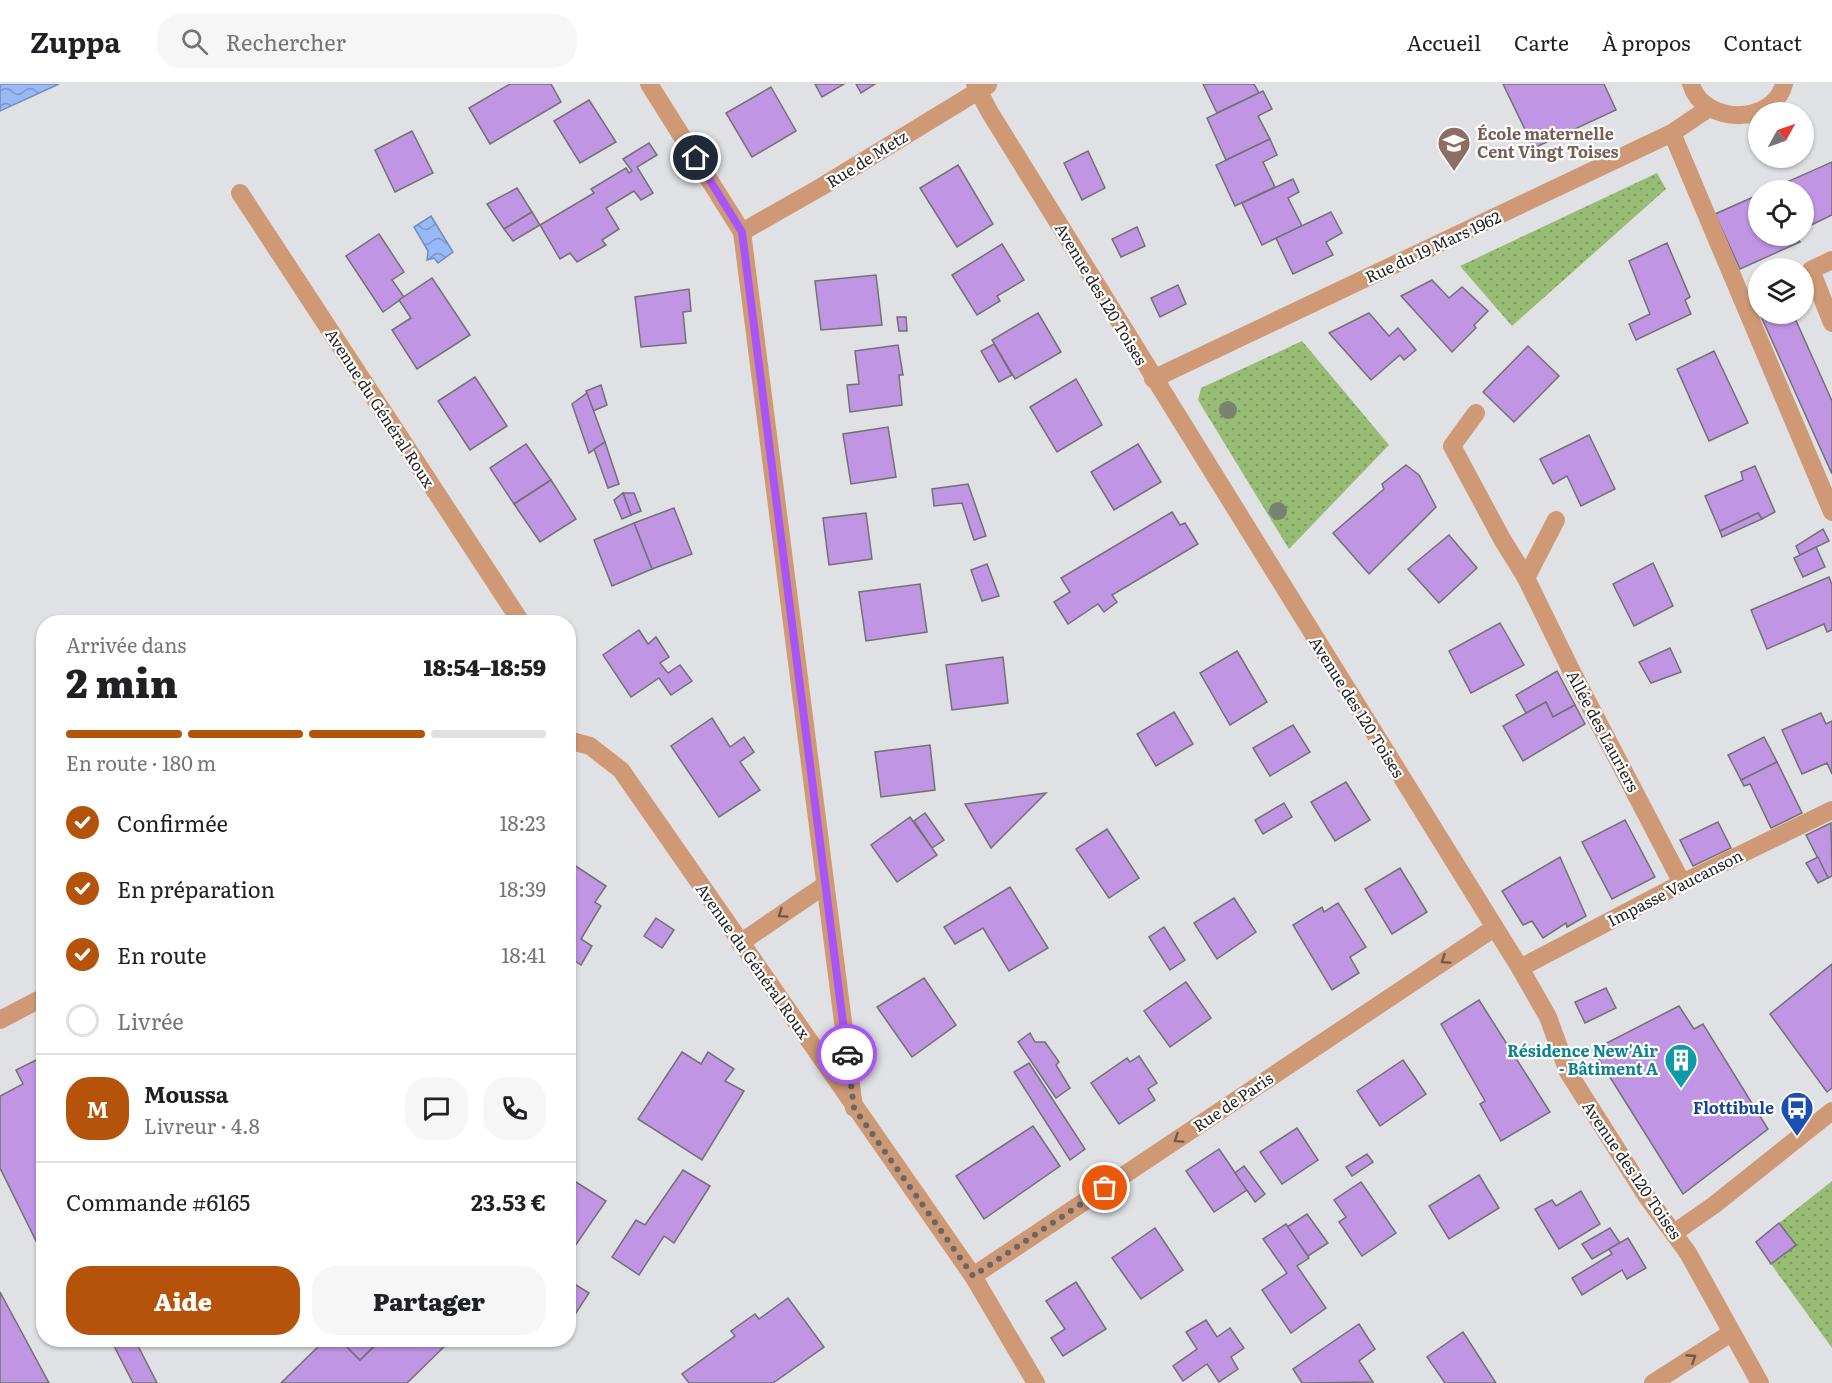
<!DOCTYPE html>
<html lang="fr">
<meta charset="utf-8">
<style>
body{margin:0;font-family:Literata,serif;background:#f6f6f6;color:#202124;height:100vh;display:flex;flex-direction:column;font-size:22px;white-space:nowrap}
*{box-sizing:border-box;margin:0}
p{font-size:20px;color:#757577}
.icon{flex:none;width:33px;height:33px;fill:none;stroke:currentColor;stroke-width:2;stroke-linecap:round;stroke-linejoin:round}
.map{position:relative;flex:1;overflow:hidden}
.drawer{position:absolute;left:36px;top:531px;width:540px;height:732px;display:flex;flex-direction:column;background:#fff;border-radius:24px;box-shadow:0 2px 4px #0004}
.drawer>*{flex:none}
.needle{width:39px;rotate:50deg}
.controls{position:absolute;left:1748px;top:18px;display:grid;gap:12px}
.controls a{display:grid;place-items:center;width:66px;height:66px;border-radius:50%;background:#fff;box-shadow:0 2px 4px #0004;font-size:30px}
.pin{position:absolute;display:grid;place-items:center;width:51px;height:51px;color:#fff;margin:-26px;border:3px solid #fff;border-radius:50%;box-shadow:0 2px 6px #0007}
.courier{position:absolute;display:grid;place-items:center;width:60px;height:60px;margin:-30px;border:4px solid #a855f7;border-radius:50%;background:#fff;color:#222;box-shadow:0 2px 8px #0007}
.overview em{font-style:normal;font-weight:800}
.overview div{display:flex;flex-direction:column-reverse}
.overview{display:flex;align-items:center;justify-content:space-between;height:102px;padding:0 30px}
h1{font-size:39px;font-weight:800;line-height:45px}
.bar{display:grid;grid-template-columns:repeat(4,1fr);gap:9px 6px;align-content:center;height:72px;padding:0 30px}
.bar i{height:8px;border-radius:4px;background:#e0e0e0}
.bar .selected{background:#b45309}
.bar p{grid-column:span 4}
.line{display:flex;align-items:center;gap:15px;padding:0 30px;border-top:2px solid #e0e0e0}
.line div{flex:1}
.round{display:grid;place-items:center;flex:none;width:63px;height:63px;border-radius:24px;background:#f6f6f6}
ol{padding:0 30px;list-style:none}
li{display:flex;align-items:center;gap:18px;height:66px}
li p{margin-inline-start:auto}
li .icon{padding:6px;border-radius:50%;background:#b45309;color:#fff;stroke-width:4}
li:last-child{color:#757577}
li i{width:33px;height:33px;border:3px solid #e0e0e0;border-radius:50%}
.action{display:flex;gap:12px;margin-top:auto;padding:12px 30px}
.action a{flex:1;height:69px;border-radius:24px;background:#b45309;color:#fff;font-size:24px;font-weight:800;line-height:69px;text-align:center}
.action a+a{background:#f6f6f6;color:#202124}
header{display:flex;align-items:center;gap:36px;box-sizing:border-box;height:84px;padding:0 30px;background:#fff;border-bottom:2px solid #e0e0e0}
header strong{font-size:28px}
nav{display:flex;gap:33px;margin-inline-start:auto;font-size:21px}
.search{width:420px;height:54px;background:#f6f6f6;display:flex;align-items:center;gap:15px;box-sizing:border-box;padding:0 21px;border-radius:24px;color:#757577;font-size:22px}
.map>svg:first-child{display:block}
.grass{fill:url(#grass-dots)}
.water{fill:url(#water-waves);stroke:#748db8;stroke-width:1.5}
.building{fill:#c095e4;stroke:#727173;stroke-width:1.5}
.lines{fill:none;stroke-linecap:round;stroke-linejoin:round}
.lane{stroke:#cf9976;stroke-width:18}
.street{stroke:#cf9976;stroke-width:18}
.tree{fill:#788270}
.oneway{stroke:#71594a}
.done{stroke:#656768;stroke-width:6;stroke-dasharray:0 10.8}
.route{stroke:#a855f7;stroke-width:8}
.labels{text-anchor:middle;stroke-width:4.5;stroke-linejoin:round;paint-order:stroke}
.education-label{font-size:16px;font-weight:bold;fill:#785e54;stroke:#fff;text-anchor:start}
.street-label{font-size:16px;fill:#242526;stroke:#fff}
.culture-label{font-size:16px;font-weight:bold;fill:#0d838f;stroke:#fff;text-anchor:end}
.transit-label{font-size:16px;font-weight:bold;fill:#164399;stroke:#fff;text-anchor:end}
</style>
<header>
<strong>Zuppa</strong>
<div class="search"><svg class="icon" aria-label="search" viewBox="0 0 24 24"><circle cx="10" cy="10" r="6"/><path d="M15 15l6 6"/></svg>Rechercher</div>
<nav><a>Accueil</a><a>Carte</a><a>À propos</a><a>Contact</a></nav>
</header>
<div class="map">
<svg width="1832" height="1299" viewBox="0 0 1832 1299">
<defs>
<pattern id="grass-dots" width="8" height="8" patternUnits="userSpaceOnUse" patternTransform="scale(1.5)"><rect width="8" height="8" fill="#97bd74"/><path d="M2 2h.1M6 6h.1" fill="none" stroke="#7b995f" stroke-width="1.8" stroke-linecap="round"/></pattern>
<pattern id="water-waves" width="16" height="10" patternUnits="userSpaceOnUse" patternTransform="scale(1.5)"><rect width="16" height="10" fill="#97b9f6"/><path d="M0 5q4-4 8 0t8 0" fill="none" stroke="#7b96c7"/></pattern>
</defs>
<rect width="100%" height="100%" fill="#dfe1e4"/>
<g class="grass">
<polygon points="1657,89 1666,105 1512,242 1460,182"/>
<polygon points="1302,257 1389,361 1289,465 1198,316 1201,304"/>
<polygon points="1832,1097 1832,1264 1771,1180 1795,1161 1779,1139"/>
</g>
<g class="water">
<polygon points="0,0 59,0 0,27"/>
<polygon points="431,132 453,168 438,179 434,174 427,176 428,167 414,143"/>
</g>
<g class="building">
<polygon points="510,0 551,0 561,18 490,60 469,24"/>
<polygon points="815,0 844,0 822,13"/>
<polygon points="856,0 875,0 861,9"/>
<polygon points="1203,0 1254,0 1259,9 1217,29"/>
<polygon points="1503,0 1604,0 1616,26 1534,64"/>
<polygon points="771,3 796,47 752,73 726,29"/>
<polygon points="1263,7 1272,25 1258,32 1270,55 1226,76 1207,34"/>
<polygon points="589,16 616,58 580,79 554,37"/>
<polygon points="412,47 433,89 395,108 375,66"/>
<polygon points="1270,55 1277,71 1263,78 1275,103 1235,122 1216,81"/>
<polygon points="649,59 657,71 637,83 653,109 641,116 634,107 606,124 619,145 602,156 606,161 577,178 570,169 560,175 540,141 594,109 591,105 626,84 629,89 632,87 623,75"/>
<polygon points="1088,67 1105,104 1082,116 1064,79"/>
<polygon points="1832,78 1832,131 1803,145 1803,106 1769,106"/>
<polygon points="958,81 993,140 957,163 920,104"/>
<polygon points="1293,95 1299,108 1288,114 1302,142 1262,161 1242,119"/>
<polygon points="517,104 532,128 504,145 487,120"/>
<polygon points="1758,111 1758,152 1797,152 1800,158 1740,185 1715,130"/>
<polygon points="532,128 540,141 513,157 504,145"/>
<polygon points="1331,128 1342,149 1326,158 1333,171 1293,190 1276,154"/>
<polygon points="1137,143 1145,162 1121,173 1112,155"/>
<polygon points="379,150 404,188 392,196 404,213 383,228 346,172"/>
<polygon points="1667,159 1690,213 1685,216 1691,230 1636,256 1629,240 1650,230 1629,177"/>
<polygon points="1002,160 1024,196 997,212 1000,217 977,231 952,191"/>
<polygon points="876,191 882,241 821,246 815,197"/>
<polygon points="432,194 470,251 417,285 392,246 411,234 399,216"/>
<polygon points="1432,196 1449,214 1462,203 1488,227 1474,241 1476,244 1452,268 1401,212"/>
<polygon points="1178,201 1186,220 1160,233 1151,214"/>
<polygon points="689,205 691,227 683,228 686,259 641,263 635,213"/>
<polygon points="1038,229 1061,268 1015,295 992,256"/>
<polygon points="1369,229 1389,252 1398,244 1416,266 1404,276 1400,271 1371,296 1329,249"/>
<polygon points="1760,230 1793,230 1832,317 1832,390"/>
<polygon points="897,233 906,233 907,247 899,247"/>
<polygon points="994,260 1012,291 999,298 981,267"/>
<polygon points="898,261 903,291 899,291 902,321 850,328 847,301 859,300 855,267"/>
<polygon points="1528,262 1559,292 1514,338 1483,308"/>
<polygon points="1714,267 1748,339 1709,357 1677,285"/>
<polygon points="475,293 507,342 470,366 438,317"/>
<polygon points="1076,295 1102,341 1057,368 1030,323"/>
<polygon points="601,301 607,321 593,327 586,307"/>
<polygon points="587,309 605,358 589,369 572,320"/>
<polygon points="888,343 896,393 851,400 843,350"/>
<polygon points="1589,351 1615,405 1581,422 1567,392 1553,400 1540,375"/>
<polygon points="605,358 619,400 608,404 594,365"/>
<polygon points="526,360 551,396 514,420 490,384"/>
<polygon points="1138,360 1161,398 1114,426 1091,388"/>
<polygon points="1406,381 1419,391 1436,423 1369,490 1333,449 1384,405 1382,400"/>
<polygon points="1755,382 1775,428 1762,435 1758,429 1720,447 1705,412 1743,396 1741,388"/>
<polygon points="551,396 576,435 540,458 514,420"/>
<polygon points="968,400 986,452 974,456 962,419 934,422 932,405"/>
<polygon points="623,409 634,409 641,427 631,431"/>
<polygon points="623,409 631,431 622,435 614,416"/>
<polygon points="674,424 692,470 652,485 634,439"/>
<polygon points="1172,428 1180,441 1185,439 1198,460 1112,511 1117,518 1104,528 1098,520 1068,540 1054,518 1070,508 1061,494"/>
<polygon points="866,429 872,475 829,481 823,434"/>
<polygon points="1758,429 1762,435 1722,453 1720,447"/>
<polygon points="634,439 652,485 612,502 594,456"/>
<polygon points="1823,445 1829,457 1800,471 1796,462"/>
<polygon points="1449,451 1477,484 1439,519 1408,485"/>
<polygon points="1816,463 1825,483 1803,493 1794,474"/>
<polygon points="1653,479 1673,522 1634,542 1613,500"/>
<polygon points="987,480 999,512 982,517 971,486"/>
<polygon points="1829,493 1832,501 1832,546 1827,548 1824,540 1767,565 1751,526"/>
<polygon points="920,500 927,548 866,557 859,508"/>
<polygon points="1500,539 1524,581 1471,609 1449,567"/>
<polygon points="639,546 648,560 656,553 669,573 660,579 668,589 680,581 692,597 671,611 659,594 631,613 603,571"/>
<polygon points="1670,564 1681,588 1651,599 1639,578"/>
<polygon points="1237,567 1267,618 1230,641 1200,589"/>
<polygon points="1003,573 1008,619 952,626 946,581"/>
<polygon points="1557,587 1575,621 1553,633 1546,618 1526,629 1516,611"/>
<polygon points="1546,618 1553,633 1575,621 1585,640 1523,677 1503,642"/>
<polygon points="1174,628 1193,660 1156,682 1137,650"/>
<polygon points="1821,629 1826,640 1832,637 1832,690 1827,679 1802,690 1782,646"/>
<polygon points="712,634 730,663 744,653 754,668 740,678 760,706 719,733 671,662"/>
<polygon points="1293,641 1310,668 1270,692 1253,664"/>
<polygon points="1764,653 1777,678 1741,696 1728,671"/>
<polygon points="930,661 935,706 881,713 875,668"/>
<polygon points="1777,678 1802,729 1771,744 1750,700 1744,702 1741,696"/>
<polygon points="1346,698 1370,736 1335,757 1311,718"/>
<polygon points="1046,709 991,764 965,720"/>
<polygon points="1284,719 1292,733 1263,750 1255,736"/>
<polygon points="925,729 944,756 932,764 914,737"/>
<polygon points="910,733 937,771 897,798 871,761"/>
<polygon points="1625,736 1655,793 1612,815 1582,758"/>
<polygon points="1718,738 1731,764 1693,782 1680,756"/>
<polygon points="1831,739 1832,792 1828,794 1806,751"/>
<polygon points="1107,745 1139,794 1109,814 1076,765"/>
<polygon points="1560,773 1586,832 1567,843 1566,839 1543,854 1532,837 1523,841 1502,807"/>
<polygon points="1818,773 1828,794 1818,799 1806,779"/>
<polygon points="568,777 606,802 595,818 601,822 581,855 592,862 581,881 575,877 568,888"/>
<polygon points="1400,784 1427,828 1392,850 1365,805"/>
<polygon points="1010,803 1048,864 1009,887 983,844 955,860 944,843"/>
<polygon points="1234,814 1256,848 1217,875 1194,839"/>
<polygon points="1338,819 1366,863 1350,873 1359,889 1332,906 1293,841 1322,823 1324,828"/>
<polygon points="656,834 674,846 662,864 644,852"/>
<polygon points="1164,843 1185,876 1170,886 1149,853"/>
<polygon points="1832,880 1832,1004 1827,1008 1770,930"/>
<polygon points="924,894 956,941 912,973 877,923"/>
<polygon points="1186,898 1211,934 1170,963 1144,927"/>
<polygon points="1606,904 1616,924 1585,939 1575,918"/>
<polygon points="1479,916 1550,1028 1501,1057 1480,1020 1485,1017 1441,940"/>
<polygon points="1679,922 1694,945 1703,940 1768,1045 1683,1110 1593,966"/>
<polygon points="1030,949 1035,958 1045,958 1059,978 1056,981 1070,1004 1056,1014 1018,958"/>
<polygon points="682,968 701,980 708,968 734,985 725,997 744,1007 702,1076 638,1035"/>
<polygon points="1139,972 1157,999 1148,1005 1155,1016 1119,1040 1091,999 1127,974 1130,978"/>
<polygon points="42,973 44,1166 41,1167 0,1084 0,1012 23,1000 16,986"/>
<polygon points="1403,976 1426,1010 1380,1042 1357,1007"/>
<polygon points="1029,979 1085,1065 1070,1076 1014,988"/>
<polygon points="1033,1042 1060,1082 984,1135 956,1092"/>
<polygon points="1297,1044 1318,1076 1282,1100 1260,1068"/>
<polygon points="1219,1065 1247,1106 1214,1128 1186,1087"/>
<polygon points="1367,1070 1373,1078 1352,1092 1346,1083"/>
<polygon points="1244,1082 1265,1110 1255,1118 1235,1089"/>
<polygon points="683,1086 710,1102 674,1159 664,1152 639,1191 612,1173 636,1136 645,1141"/>
<polygon points="1479,1091 1499,1124 1449,1155 1429,1122"/>
<polygon points="568,1093 606,1117 575,1162 568,1158"/>
<polygon points="1361,1098 1396,1149 1362,1172 1339,1138 1346,1133 1334,1116"/>
<polygon points="1581,1107 1600,1140 1559,1165 1535,1125 1552,1116 1556,1122"/>
<polygon points="1307,1130 1328,1159 1308,1172 1287,1143"/>
<polygon points="1779,1139 1796,1161 1771,1180 1756,1158"/>
<polygon points="1286,1140 1309,1174 1297,1182 1326,1224 1291,1249 1262,1206 1287,1189 1263,1155"/>
<polygon points="1155,1144 1183,1186 1141,1215 1112,1174"/>
<polygon points="1610,1144 1620,1159 1592,1175 1582,1160"/>
<polygon points="1628,1154 1646,1184 1627,1195 1622,1186 1582,1211 1572,1194 1612,1170 1609,1165"/>
<polygon points="568,1196 589,1209 574,1232 568,1229"/>
<polygon points="1076,1198 1106,1245 1063,1272 1051,1254 1065,1245 1046,1217"/>
<polygon points="0,1208 49,1299 0,1299"/>
<polygon points="788,1214 824,1263 773,1299 689,1299 682,1290 735,1252 731,1247 755,1230 759,1235"/>
<polygon points="1206,1236 1217,1253 1230,1244 1244,1264 1231,1273 1238,1285 1219,1298 1207,1280 1183,1297 1173,1282 1197,1265 1186,1248"/>
<polygon points="1359,1240 1375,1265 1359,1277 1373,1298 1302,1299 1293,1285"/>
<polygon points="1463,1248 1496,1299 1445,1299 1427,1273"/>
<polygon points="111,1256 135,1256 157,1299 133,1299"/>
<polygon points="325,1256 340,1256 360,1276 381,1256 451,1256 407,1299 281,1299"/>
<polygon points="340,1256 367,1256 374,1262 360,1276"/>
</g>
<g class="lines">
<g class="lane">
<polyline points="1672,49 1832,428"/>
<polyline points="1476,329 1452,362 1502,455"/>
</g>
<g class="street">
<polyline points="649,0 742,148 854,1024"/>
<polyline points="975,0 989,27 1520,884 1548,933 1568,988 1647,1113 1688,1169 1760,1299"/>
<path d="M1691,0C1703,41 1773,42 1784,0"/>
<polyline points="240,109 521,538"/>
<polyline points="742,148 821,103 988,1"/>
<polyline points="1832,176 1811,186 1832,239"/>
<polyline points="1153,295 1672,49 1709,24"/>
<polyline points="1556,436 1526,494 1571,586 1682,799"/>
<polyline points="1502,455 1526,494"/>
<polyline points="568,656 590,662 621,686 973,1192 1036,1299"/>
<polyline points="740,859 825,801"/>
<polyline points="1520,884 1682,799 1832,726"/>
<polyline points="0,936 44,913"/>
<polyline points="1674,1149 1714,1121 1832,1027"/>
<polyline points="973,1192 1494,844"/>
<polyline points="1653,1299 1731,1249"/>
</g>
</g>
<g class="tree">
<circle cx="1228" cy="326" r="9"/>
<circle cx="1278" cy="427" r="9"/>
</g>
<defs><path id="oneway-chevron" d="M-2-3.5L2.5 0L-2 3.5" fill="none" stroke-width="1.6" stroke-linecap="round" stroke-linejoin="round" transform="scale(1.5)"/></defs>
<g class="oneway">
<use href="#oneway-chevron" transform="translate(782 830) rotate(146)"/>
<use href="#oneway-chevron" transform="translate(1445 876) rotate(146)"/>
<use href="#oneway-chevron" transform="translate(1178 1055) rotate(146)"/>
<use href="#oneway-chevron" transform="translate(1692 1274) rotate(-33)"/>
</g>
<g class="lines">
<polyline class="done" points="847,970 854,1024 973,1192 1105,1104"/>
<polyline class="route" points="696,74 742,148 847,970"/>
</g>
<defs>
<symbol id="school-pin" viewBox="-11 -11 22 30"><path d="M0 17L-7.5 6A9.5 9.5 0 1 1 7.5 6Z" fill="#8d6e63" stroke="#fff"/><path d="M0-5L7-2L0 1L-7-2ZM-4 1L0 2.5L4 1V4Q0 6-4 4Z" fill="#fff"/></symbol>
<symbol id="building-pin" viewBox="-11 -11 22 30"><path d="M0 17L-7.5 6A9.5 9.5 0 1 1 7.5 6Z" fill="#0f9aa8" stroke="#fff"/><path d="M-4-6H4V6H1V3H-1V6H-4ZM-2.5-4.3h1.7v1.8h-1.7ZM.8-4.3h1.7v1.8H.8ZM-2.5-1h1.7V.8h-1.7ZM.8-1h1.7V.8H.8Z" fill="#fff"/></symbol>
<symbol id="bus-pin" viewBox="-11 -11 22 30"><path d="M0 17L-7.5 6A9.5 9.5 0 1 1 7.5 6Z" fill="#1a4fb4" stroke="#fff"/><path d="M-5-6H5V4H4V6H2V4H-2V6H-4V4H-5ZM-3.5-4V0h7V-4ZM-3.5 1.2v1.5H-2V1.2ZM2 1.2v1.5H3.5V1.2Z" fill="#fff"/></symbol>
</defs>
<g fill-rule="evenodd">
<use href="#school-pin" x="1435" y="40" width="38" height="52"/>
<use href="#building-pin" x="1662" y="957" width="38" height="52"/>
<use href="#bus-pin" x="1778" y="1005" width="38" height="52"/>
</g>
<g class="labels">
<g class="education-label">
<text x="1477" y="56">École maternelle<tspan x="1477" dy="18">Cent Vingt Toises</tspan></text>
</g>
<g class="street-label">
<text transform="translate(867 75) rotate(-32)" y="6">Rue de Metz</text>
<text transform="translate(1433 163) rotate(-25)" y="6">Rue du 19 Mars 1962</text>
<text transform="translate(1101 210) rotate(59)" y="6">Avenue des 120 Toises</text>
<text transform="translate(380 324) rotate(57)" y="6">Avenue du Général Roux</text>
<text transform="translate(1357 623) rotate(58)" y="6">Avenue des 120 Toises</text>
<text transform="translate(1603 647) rotate(62)" y="6">Allée des Lauriers</text>
<text transform="translate(1675 804) rotate(-27)" y="6">Impasse Vaucanson</text>
<text transform="translate(753 877) rotate(55)" y="6">Avenue du Général Roux</text>
<text transform="translate(1233 1018) rotate(-34)" y="6">Rue de Paris</text>
<text transform="translate(1632 1086) rotate(56)" y="6">Avenue des 120 Toises</text>
</g>
<g class="culture-label">
<text x="1658" y="973">Résidence New'Air<tspan x="1658" dy="18">- Bâtiment A</tspan></text>
</g>
<g class="transit-label">
<text x="1774" y="1030">Flottibule</text>
</g>
</g>
</svg>
<div class="controls">
<a><svg class="needle" viewBox="-14 -14 28 28"><path d="M0-13l5 13h-10z" fill="#e53935"/><path d="M0 13l5-13h-10z" fill="#757577"/></svg></a>
<a><svg class="icon" aria-label="locate" viewBox="0 0 24 24"><circle cx="12" cy="12" r="6"/><path d="M12 2v4M12 18v4M2 12h4M18 12h4"/></svg></a>
<a><svg class="icon" aria-label="layers" viewBox="0 0 24 24"><path d="M12 4l9 5-9 5-9-5zM3 14l9 5 9-5"/></svg></a>
</div>
<div class="pin" style="left:1105px;top:1104px;background:#ea580c"><svg class="icon" aria-label="bag" viewBox="0 0 24 24"><path d="M5 8h14l-1 12H6zM9 8a3 3 0 0 1 6 0"/></svg></div>
<div class="pin" style="left:696px;top:74px;background:#1f2937"><svg class="icon" aria-label="home" viewBox="0 0 24 24"><path d="M3 11l9-7 9 7M6 9v11h12V9"/></svg></div>
<div class="courier" style="left:847px;top:970px"><svg class="icon" aria-label="car" viewBox="0 0 24 24"><path d="M5 17H2v-5l4-1 3-4h7l3 4 3 1v5h-3M9 17h6M6 11h13"/><circle cx="7" cy="17" r="2"/><circle cx="17" cy="17" r="2"/></svg></div>
<section class="drawer">
<div class="overview"><div><h1>2 min</h1><p>Arrivée dans</p></div><em>18:54–18:59</em></div>
<div class="bar"><i class="selected"></i><i class="selected"></i><i class="selected"></i><i></i><p>En route · 180 m</p></div>
<ol>
<li><svg class="icon" aria-label="check" viewBox="0 0 24 24"><path d="M5 12l5 5 9-10"/></svg>Confirmée<p>18:23</p></li>
<li><svg class="icon" aria-label="check" viewBox="0 0 24 24"><path d="M5 12l5 5 9-10"/></svg>En préparation<p>18:39</p></li>
<li><svg class="icon" aria-label="check" viewBox="0 0 24 24"><path d="M5 12l5 5 9-10"/></svg>En route<p>18:41</p></li>
<li><i></i>Livrée</li>
</ol>
<div class="line" style="height:108px"><b class="round" style="background:#b45309;color:#fff">M</b><div><b>Moussa</b><p>Livreur · 4.8</p></div><a class="round"><svg class="icon" aria-label="chat" viewBox="0 0 24 24"><path d="M4 5h16v11H9l-5 4z"/></svg></a><a class="round"><svg class="icon" aria-label="phone" viewBox="0 0 24 24"><path d="M5 4h4l2 5-3 2q2 4 5 5l2-3 5 2v4C11 20 4 13 5 4z"/></svg></a></div>
<div class="line" style="height:78px"><div>Commande #6165</div><b>23.53 €</b></div>
<div class="action"><a>Aide</a><a>Partager</a></div>
</section>
</div>
